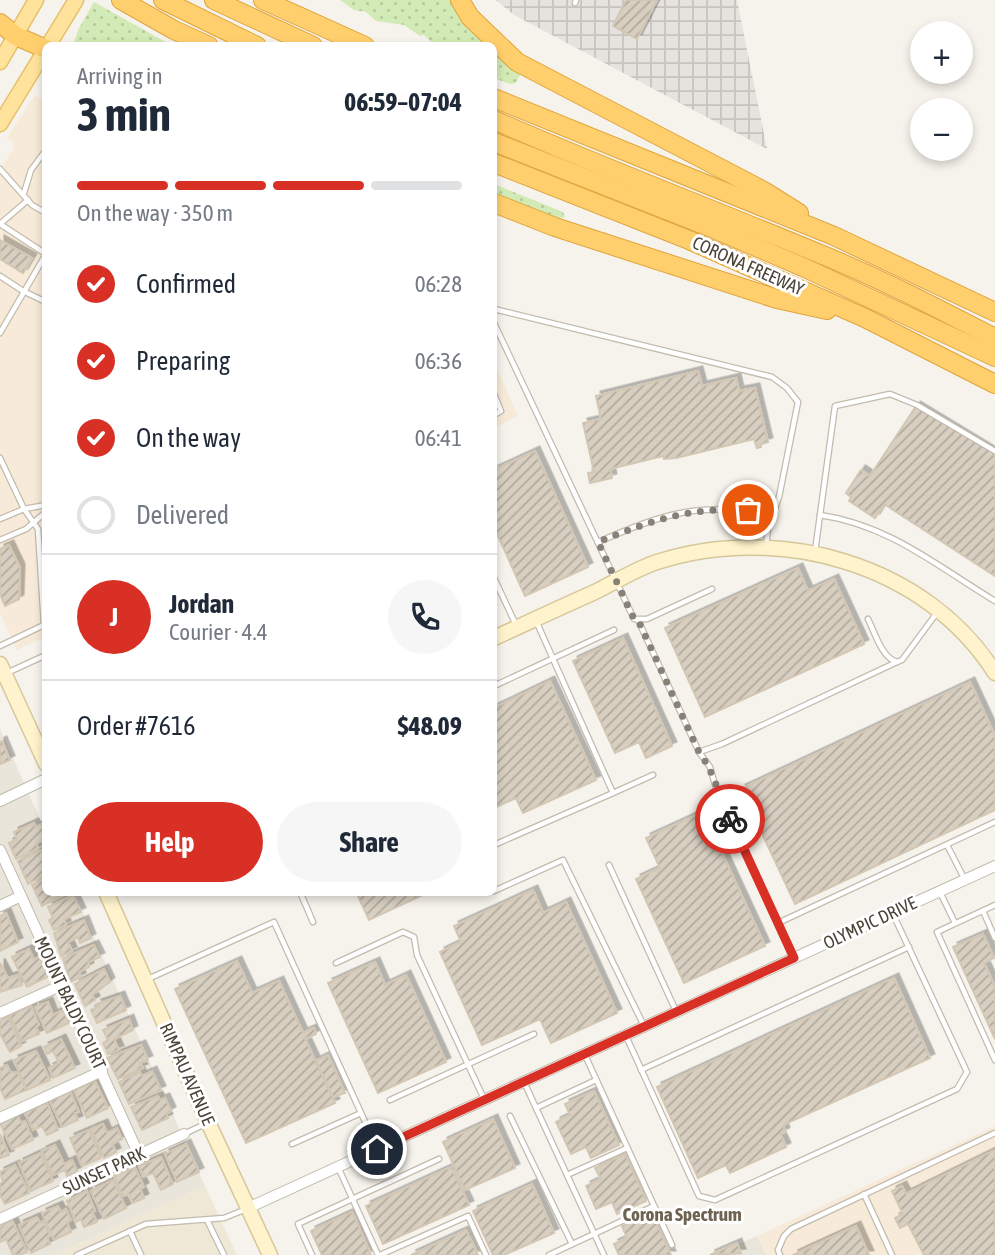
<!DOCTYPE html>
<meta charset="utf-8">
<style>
body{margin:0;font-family:"Asap Condensed",sans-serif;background:#f6f6f7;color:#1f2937;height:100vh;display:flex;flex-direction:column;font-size:26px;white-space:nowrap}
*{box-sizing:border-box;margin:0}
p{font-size:23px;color:#747a83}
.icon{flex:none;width:38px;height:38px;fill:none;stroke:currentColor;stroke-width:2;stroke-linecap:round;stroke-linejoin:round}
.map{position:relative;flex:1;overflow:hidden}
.details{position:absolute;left:42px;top:42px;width:455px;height:854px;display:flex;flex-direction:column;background:#fff;border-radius:10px;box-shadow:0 4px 10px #0003}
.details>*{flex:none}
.buttons{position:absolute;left:910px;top:21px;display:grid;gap:14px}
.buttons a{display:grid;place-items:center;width:63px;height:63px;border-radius:50%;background:#fff;box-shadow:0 4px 10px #0003;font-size:35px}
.pin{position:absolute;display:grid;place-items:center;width:60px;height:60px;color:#fff;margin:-30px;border:4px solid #fff;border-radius:50%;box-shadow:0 2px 7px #0007}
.courier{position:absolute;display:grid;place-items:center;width:70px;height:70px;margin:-35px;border:5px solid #d93025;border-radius:50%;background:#fff;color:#222;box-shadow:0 2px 9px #0007}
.head em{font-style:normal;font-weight:700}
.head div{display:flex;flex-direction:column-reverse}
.head{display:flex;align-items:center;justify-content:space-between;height:119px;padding:0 35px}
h1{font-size:46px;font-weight:700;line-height:52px}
.bar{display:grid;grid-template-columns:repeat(4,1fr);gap:10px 7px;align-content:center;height:84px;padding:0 35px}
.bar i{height:9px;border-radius:5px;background:#e0e1e3}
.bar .on{background:#d93025}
.bar p{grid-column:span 4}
.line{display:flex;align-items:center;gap:18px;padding:0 35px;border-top:2px solid #e0e1e3}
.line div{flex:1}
.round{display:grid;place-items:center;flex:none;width:74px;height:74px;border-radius:37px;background:#f6f6f7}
ol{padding:0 35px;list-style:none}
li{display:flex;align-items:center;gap:21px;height:77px}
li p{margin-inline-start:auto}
li .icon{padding:7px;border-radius:50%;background:#d93025;color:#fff;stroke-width:4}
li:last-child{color:#747a83}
li i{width:38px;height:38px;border:4px solid #e0e1e3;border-radius:50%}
.button{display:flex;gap:14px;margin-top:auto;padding:14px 35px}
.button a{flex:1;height:80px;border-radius:42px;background:#d93025;color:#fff;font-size:28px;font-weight:700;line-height:80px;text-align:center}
.button a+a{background:#f6f6f7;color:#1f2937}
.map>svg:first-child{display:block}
.residential{fill:#eae5da}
.commercial{fill:#f7ead8}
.industrial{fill:url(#industrial-grid)}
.education{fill:#efe8d6}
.grass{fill:url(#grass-dots)}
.building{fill:url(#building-hatch);stroke:#d3c7b4;stroke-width:2;filter:url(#shadow)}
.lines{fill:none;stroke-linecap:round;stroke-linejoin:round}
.service-casing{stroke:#c2bbae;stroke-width:7}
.minor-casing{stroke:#c2bbae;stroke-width:12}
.secondary-casing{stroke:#d6c79b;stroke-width:17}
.primary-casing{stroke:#e6c16a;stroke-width:17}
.motorway-casing{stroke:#e0a43c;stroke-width:20}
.service{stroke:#fff;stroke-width:4.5}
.minor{stroke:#fff;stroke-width:10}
.secondary{stroke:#fff3cd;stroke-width:14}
.primary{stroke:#ffe39c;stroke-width:14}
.motorway{stroke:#ffcf6e;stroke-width:18}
.done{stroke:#878178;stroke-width:7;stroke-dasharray:0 12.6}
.route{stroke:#d93025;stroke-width:9}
.labels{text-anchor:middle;stroke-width:6;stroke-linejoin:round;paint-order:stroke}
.street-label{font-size:18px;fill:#4b4439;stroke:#fff}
.neighbourhood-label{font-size:19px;font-weight:bold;fill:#6e6250;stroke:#fff}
</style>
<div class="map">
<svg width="995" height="1255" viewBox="0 0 995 1255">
<defs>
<pattern id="industrial-grid" width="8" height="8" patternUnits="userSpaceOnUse" patternTransform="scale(1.75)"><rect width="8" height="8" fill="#e6e2dd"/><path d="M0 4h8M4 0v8" fill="none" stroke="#c7c3be"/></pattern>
<pattern id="grass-dots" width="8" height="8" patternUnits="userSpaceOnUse" patternTransform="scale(1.75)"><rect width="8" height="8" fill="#d2eab5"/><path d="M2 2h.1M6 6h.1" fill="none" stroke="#b6ca9c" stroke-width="1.8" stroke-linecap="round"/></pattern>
<pattern id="building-hatch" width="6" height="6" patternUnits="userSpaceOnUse" patternTransform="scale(1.75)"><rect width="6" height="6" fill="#d8cfc1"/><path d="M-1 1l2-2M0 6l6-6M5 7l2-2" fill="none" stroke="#b1aa9e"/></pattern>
<filter id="shadow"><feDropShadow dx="4.5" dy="-4.5" stdDeviation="0" flood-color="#0004"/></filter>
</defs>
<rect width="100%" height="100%" fill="#f6f3ec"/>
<g class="residential">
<polygon points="0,729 45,830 46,892 74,893 205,1186 54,1255 0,1255"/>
<polygon points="757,1236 766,1255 713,1255"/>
</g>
<g class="commercial">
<polygon points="35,95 45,101 45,637 17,650 0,613 0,169 14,149 12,141 7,138"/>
<polygon points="494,362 518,416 494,428"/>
<polygon points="995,1126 995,1255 766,1255 757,1236"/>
</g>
<polygon class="industrial" points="496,0 737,0 767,149 514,15"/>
<polygon class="education" points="205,1186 237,1255 54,1255"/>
<g class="grass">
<polygon points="340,0 451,0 463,19 486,45 434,45 424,35 420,36 404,25 376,21 366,12 354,10"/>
<polygon points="94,2 171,45 73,45 78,30"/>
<polygon points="494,52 508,66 521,73 516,83 510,84 496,79 497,76 494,74"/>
<polygon points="494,184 563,212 565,217 560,219 494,198"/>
</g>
<g class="building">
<polygon points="626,0 657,0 637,39 613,26"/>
<polygon points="0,240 32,258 23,273 0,259"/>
<polygon points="698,371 702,386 736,378 739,391 755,388 768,442 761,444 761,447 757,448 754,439 676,458 664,459 663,456 610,469 612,478 590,483 588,473 594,472 583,423 601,419 596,396"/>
<polygon points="916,406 995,454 995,576 884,504 875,518 849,501 851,497 846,493 861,470 870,476"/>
<polygon points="535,451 588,567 525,596 494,527 494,494 496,493 494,487 494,470"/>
<polygon points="9,545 20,568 19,599 5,606 0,594 0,549"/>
<polygon points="798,568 808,591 834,579 864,644 705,717 665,628"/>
<polygon points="623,638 672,746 646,758 639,742 615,753 573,661"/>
<polygon points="550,681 596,780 523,813 516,798 494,808 494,708"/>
<polygon points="970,682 995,736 995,810 795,904 741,789"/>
<polygon points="2,741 10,760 0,764 0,742"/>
<polygon points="703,812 765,946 684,983 636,879 660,868 646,838"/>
<polygon points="34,823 36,827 42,824 46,839 36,843 38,849 16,859 9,843 17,839 14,832"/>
<polygon points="43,850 46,854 46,875 28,884 18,861"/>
<polygon points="43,880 46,892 68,892 42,906 32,885"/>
<polygon points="533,890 543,913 566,902 617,1013 551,1043 540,1019 482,1045 440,952 461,942 454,926"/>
<polygon points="356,892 429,892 369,920"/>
<polygon points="73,895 81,912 64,919 66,925 54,930 49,920 53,918 48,907"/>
<polygon points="6,913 18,942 0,951 0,916"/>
<polygon points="84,920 91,938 80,943 78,937 68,942 72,951 61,956 54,933"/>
<polygon points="983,934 994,958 984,963 995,987 995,1039 953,947"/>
<polygon points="94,945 100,957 88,962 89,967 79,972 81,977 70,982 63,958"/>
<polygon points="29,949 34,960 39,957 49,976 27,987 12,957"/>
<polygon points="237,961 252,993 279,981 303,1033 314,1028 316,1034 305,1039 335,1103 246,1143 175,989"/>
<polygon points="375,962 385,985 406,975 446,1062 378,1093 328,983"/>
<polygon points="0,963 8,978 18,975 22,985 0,992"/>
<polygon points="104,969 110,982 92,995 95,1000 85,1006 75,984"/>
<polygon points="894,978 930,1058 783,1125 785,1132 780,1134 786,1147 730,1173 726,1165 698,1178 657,1087"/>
<polygon points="120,996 126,1010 97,1023 91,1010 99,1006 97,1004"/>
<polygon points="48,1002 53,1015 63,1010 69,1023 47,1033 35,1007"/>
<polygon points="31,1006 39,1025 36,1027 39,1034 22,1041 10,1015"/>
<polygon points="8,1017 21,1046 10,1052 0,1034 0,1021"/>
<polygon points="129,1019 133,1030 114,1039 119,1050 108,1054 103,1043 108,1040 103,1030"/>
<polygon points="61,1039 75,1068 53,1078 49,1068 59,1063 53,1051 47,1054 44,1047"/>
<polygon points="141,1045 148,1060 140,1063 143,1068 118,1079 107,1058"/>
<polygon points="36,1051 50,1080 27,1090 14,1060"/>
<polygon points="328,1055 345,1093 333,1097 316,1061"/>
<polygon points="7,1065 11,1073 17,1072 26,1090 5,1099 0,1088 0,1068"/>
<polygon points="152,1071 161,1090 129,1104 119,1082 140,1072 142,1076"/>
<polygon points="95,1081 108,1108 87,1118 74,1090"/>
<polygon points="70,1091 79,1112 75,1113 78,1120 62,1127 50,1101"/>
<polygon points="594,1091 619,1145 591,1158 586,1147 571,1154 556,1122 570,1115 565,1104"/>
<polygon points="158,1096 160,1100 165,1098 171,1111 166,1114 168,1118 142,1130 131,1107"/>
<polygon points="47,1103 58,1130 47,1135 42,1126 33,1130 25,1112"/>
<polygon points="17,1115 21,1123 25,1121 33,1140 12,1149 0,1123"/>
<polygon points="493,1119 515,1168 465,1190 443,1142"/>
<polygon points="103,1124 107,1133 117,1128 122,1139 112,1144 116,1152 104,1158 91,1129"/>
<polygon points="89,1130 101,1158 82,1166 70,1138"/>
<polygon points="0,1134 9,1155 0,1158"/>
<polygon points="186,1144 199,1172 177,1182 165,1154"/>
<polygon points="55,1145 64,1164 72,1160 77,1171 67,1176 65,1170 53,1175 42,1151"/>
<polygon points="995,1150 995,1255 924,1255 908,1224 900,1228 895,1218 903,1214 892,1191 902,1186 906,1194"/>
<polygon points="40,1153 53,1181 31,1191 19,1163"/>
<polygon points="625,1154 646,1201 617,1214 612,1202 596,1209 586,1186 601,1179 595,1168"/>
<polygon points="161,1157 173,1184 161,1190 153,1173 143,1177 139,1166"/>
<polygon points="15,1165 29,1193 5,1204 0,1195 0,1184 3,1182 0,1172"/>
<polygon points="451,1167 469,1205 383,1244 366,1206"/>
<polygon points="135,1168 144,1187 140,1189 144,1198 133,1203 129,1194 123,1196 114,1176"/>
<polygon points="113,1180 126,1208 104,1219 91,1191"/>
<polygon points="532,1184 554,1233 504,1255 493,1255 473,1211"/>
<polygon points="87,1191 95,1211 92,1212 97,1222 84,1227 81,1219 76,1222 67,1201"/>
<polygon points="58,1206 61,1212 66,1209 71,1220 67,1222 71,1232 54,1240 42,1213"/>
<polygon points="352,1212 371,1255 322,1255 311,1231"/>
<polygon points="652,1213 671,1255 619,1255 614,1244 627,1238 622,1226"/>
<polygon points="37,1217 40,1223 43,1221 50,1236 47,1237 50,1244 31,1253 19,1225"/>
<polygon points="12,1220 27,1252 19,1255 13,1255 6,1239 0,1242 0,1227"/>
<polygon points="856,1226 869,1255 793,1255"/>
<polygon points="466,1230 478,1255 411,1255"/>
<polygon points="737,1243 741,1253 710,1255"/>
</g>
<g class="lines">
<defs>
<g id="service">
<polyline points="575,3 576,0"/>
<polyline points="0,169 32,205 46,213"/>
<polyline points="24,193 31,170 46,150"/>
<polyline points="0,224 46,254 0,333"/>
<polyline points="0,224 28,200"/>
<polyline points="0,276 23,291 46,302"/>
<polyline points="494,309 772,377 787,388 798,402 779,497 768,528 766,547"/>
<polyline points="494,323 634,619 647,619 712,589"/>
<polyline points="494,394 501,411 494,415"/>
<polyline points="0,458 24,509 38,529 44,625 0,646"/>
<polyline points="820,515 835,406 890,394 917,405 995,451"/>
<polyline points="0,519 24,509 46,505"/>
<polyline points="0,540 26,529 46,512"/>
<path d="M598,542C626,530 656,517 686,512C715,507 744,510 774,512"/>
<path d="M815,552L820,515C889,525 937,566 995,601"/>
<polyline points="494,578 516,625"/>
<path d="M868,619C875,633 882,658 897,662L902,660L936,614"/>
<polyline points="638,620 699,752 722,744 897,662"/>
<polyline points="9,672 46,655"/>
<polyline points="494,686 614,630"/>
<polyline points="699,752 710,767 716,788 793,957"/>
<polyline points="613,793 653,775"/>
<polyline points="494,845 613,793 537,623"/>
<polyline points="947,845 964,878"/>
<polyline points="609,865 676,1011"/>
<polyline points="494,891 563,860 644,1026"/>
<polyline points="300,892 313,922"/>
<polyline points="940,892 955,923"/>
<polyline points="995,905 937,932 995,1060"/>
<polyline points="983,911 995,938"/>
<polyline points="778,923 995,822"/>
<polyline points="336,963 403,932 414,937 417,955 484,1099"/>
<polyline points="148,979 274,922 377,1148"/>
<polyline points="626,1036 699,1196 715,1200 957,1089 967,1072 893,914"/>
<polyline points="585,1055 672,1245"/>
<polyline points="641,1070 909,947"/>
<polyline points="524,1082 604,1255"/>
<polyline points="390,1100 534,1034"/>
<polyline points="536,1108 596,1080"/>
<polyline points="510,1116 572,1244"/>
<polyline points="184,1134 205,1124"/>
<polyline points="292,1144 361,1113"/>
<polyline points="338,1167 378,1255"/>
<polyline points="567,1175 627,1148"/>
<polyline points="864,1194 892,1255"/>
<polyline points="207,1220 224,1255"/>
<polyline points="130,1231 141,1255"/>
<polyline points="77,1255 146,1224 224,1218 244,1210"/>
<polyline points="312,1255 298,1224 439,1159"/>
<polyline points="380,1255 468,1216 486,1255"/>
<polyline points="549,1255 654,1206"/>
<polyline points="780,1255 778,1250 784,1236 791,1229 995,1133"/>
</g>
<g id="minor">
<polyline points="0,801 46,779"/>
<polyline points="0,850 139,1155"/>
<polyline points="0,906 21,896"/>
<polyline points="0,1013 62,985"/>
<polyline points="0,1118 102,1071"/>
<polyline points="248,1208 995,866"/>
<polyline points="0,1219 184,1134"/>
</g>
<g id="secondary">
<path d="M494,638C527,623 561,607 595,592C615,582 636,569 657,562C777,523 926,563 995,673"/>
<polyline points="0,664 46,764"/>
<polyline points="106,892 207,1120 270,1255"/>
</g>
<g id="primary">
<polyline points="48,46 76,0"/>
<polyline points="0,62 36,0"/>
<polyline points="0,124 46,49"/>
</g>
<g id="motorway">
<polyline points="121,0 174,30 209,46"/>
<polyline points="163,0 257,46"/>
<polyline points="214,0 313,46"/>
<polyline points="263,0 365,46"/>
<polyline points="460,0 470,17 517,62 764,191 799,213"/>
<polyline points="0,23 16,36 46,49"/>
<polyline points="494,98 834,236 995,312"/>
<path d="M494,120C599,166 707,207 813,251C875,276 935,307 995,338"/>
<polyline points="494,142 714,229 803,267 995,357"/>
<polyline points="494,163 689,240 865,318 995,384"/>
<polyline points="494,203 555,227 777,299 827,310"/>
</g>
</defs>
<use href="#service" class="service-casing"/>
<use href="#minor" class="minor-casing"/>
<use href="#secondary" class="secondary-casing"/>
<use href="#primary" class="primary-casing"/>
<use href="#motorway" class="motorway-casing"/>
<use href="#service" class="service"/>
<use href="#minor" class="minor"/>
<use href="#secondary" class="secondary"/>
<use href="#primary" class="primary"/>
<use href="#motorway" class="motorway"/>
</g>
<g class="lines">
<path class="done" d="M730,819C719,796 714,772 699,752L638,620L634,619L598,542C652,520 690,507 748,510"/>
<polyline class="route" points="377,1149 794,958 730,819"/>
</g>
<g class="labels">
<g class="street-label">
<text transform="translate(748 266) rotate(24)" y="6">CORONA FREEWAY</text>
<text transform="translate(870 923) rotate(-25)" y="6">OLYMPIC DRIVE</text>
<text transform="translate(70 1003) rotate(65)" y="6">MOUNT BALDY COURT</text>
<text transform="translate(187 1074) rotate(66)" y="6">RIMPAU AVENUE</text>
<text transform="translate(104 1171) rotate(-25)" y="6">SUNSET PARK</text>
</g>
<g class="neighbourhood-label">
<text x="682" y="1221">Corona Spectrum</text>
</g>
</g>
</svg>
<div class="buttons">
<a>+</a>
<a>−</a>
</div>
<div class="pin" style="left:748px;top:510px;background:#ea580c"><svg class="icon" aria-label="bag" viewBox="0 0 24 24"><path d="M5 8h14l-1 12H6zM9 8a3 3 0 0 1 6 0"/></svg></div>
<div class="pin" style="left:377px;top:1149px;background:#1f2937"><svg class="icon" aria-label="home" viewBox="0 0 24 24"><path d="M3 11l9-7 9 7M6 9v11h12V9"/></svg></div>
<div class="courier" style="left:730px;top:819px"><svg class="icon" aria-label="bike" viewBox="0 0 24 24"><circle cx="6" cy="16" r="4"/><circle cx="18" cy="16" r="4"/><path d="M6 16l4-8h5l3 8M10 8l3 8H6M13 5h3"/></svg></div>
<section class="details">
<div class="head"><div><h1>3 min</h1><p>Arriving in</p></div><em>06:59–07:04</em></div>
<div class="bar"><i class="on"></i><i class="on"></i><i class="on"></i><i></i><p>On the way · 350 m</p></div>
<ol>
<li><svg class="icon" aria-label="check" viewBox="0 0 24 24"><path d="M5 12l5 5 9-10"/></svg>Confirmed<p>06:28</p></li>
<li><svg class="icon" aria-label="check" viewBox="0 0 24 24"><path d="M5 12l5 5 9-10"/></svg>Preparing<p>06:36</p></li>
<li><svg class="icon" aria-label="check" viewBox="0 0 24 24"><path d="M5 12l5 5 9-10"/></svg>On the way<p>06:41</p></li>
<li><i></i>Delivered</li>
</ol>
<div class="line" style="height:126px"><b class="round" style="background:#d93025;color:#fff">J</b><div><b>Jordan</b><p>Courier · 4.4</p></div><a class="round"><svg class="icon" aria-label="phone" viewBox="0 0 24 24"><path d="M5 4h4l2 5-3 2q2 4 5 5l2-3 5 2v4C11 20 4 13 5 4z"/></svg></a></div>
<div class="line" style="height:91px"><div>Order #7616</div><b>$48.09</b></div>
<div class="button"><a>Help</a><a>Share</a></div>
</section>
</div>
